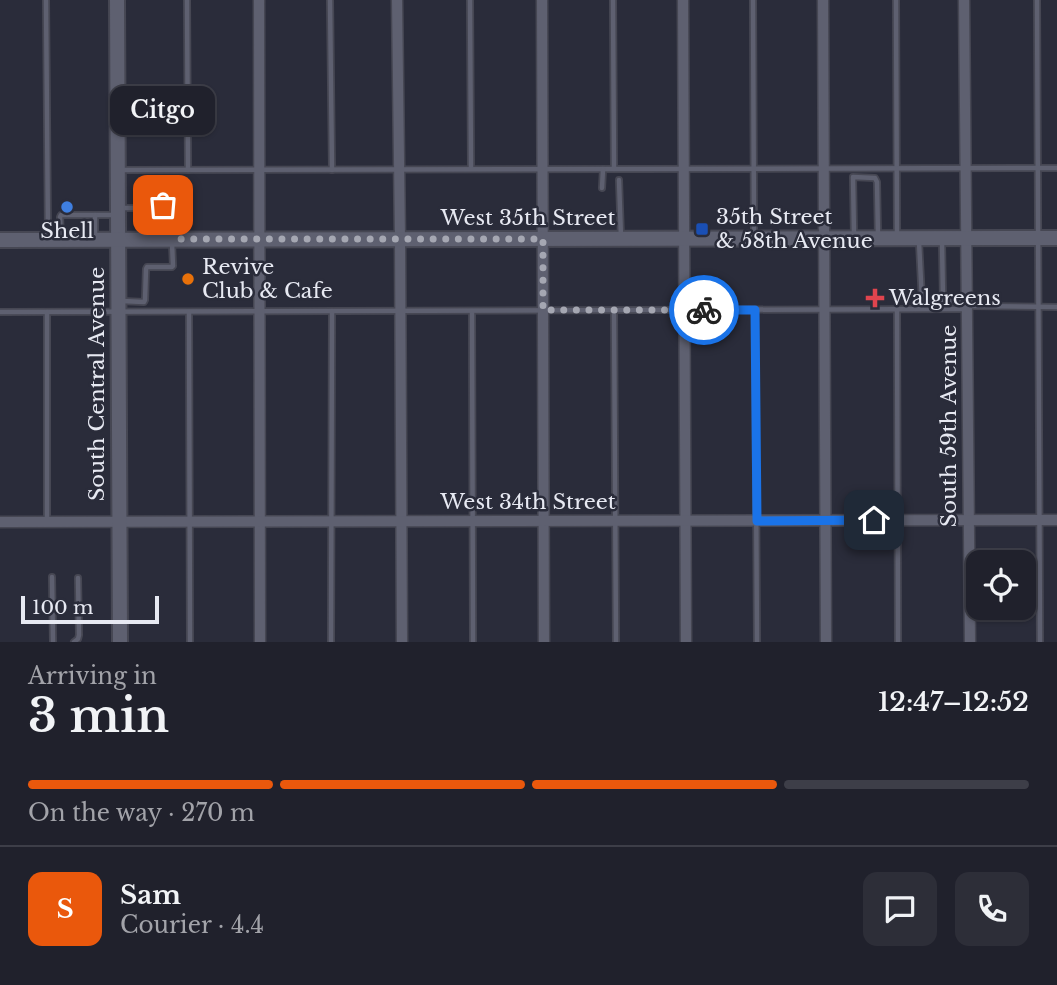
<!DOCTYPE html>
<meta charset="utf-8">
<style>
body{margin:0;font-family:"Libre Baskerville",serif;background:#2d2e38;color:#f1f3f6;height:100vh;display:flex;flex-direction:column;font-size:26px;white-space:nowrap}
*{box-sizing:border-box;margin:0}
p{font-size:23px;color:#a2a3a9}
.icon{flex:none;width:38px;height:38px;fill:none;stroke:currentColor;stroke-width:2;stroke-linecap:round;stroke-linejoin:round}
.map{position:relative;height:642px;overflow:hidden}
.panel{display:flex;flex-direction:column;background:#20212c;flex:1}
.panel>*{flex:none}
.buttons{position:absolute;left:966px;top:550px;display:grid;gap:14px}
.buttons a{display:grid;place-items:center;width:70px;height:70px;border-radius:14px;background:#20212c;box-shadow:0 2px 5px #0004,0 0 0 2px #3d3e48;font-size:35px}
.scale{position:absolute;left:21px;bottom:18px;width:138px;box-sizing:border-box;padding-left:7px;border:4px solid #e7e9f2;border-top:0;font-size:19px;line-height:24px;white-space:nowrap;color:#e7e9f2;-webkit-text-stroke:5px #2a2c3a;paint-order:stroke}
.pin{position:absolute;display:grid;place-items:center;width:60px;height:60px;color:#fff;margin:-30px;border-radius:14px;box-shadow:0 4px 10px #0006}
.courier{position:absolute;display:grid;place-items:center;width:70px;height:70px;margin:-35px;border:5px solid #1a73e8;border-radius:50%;background:#fff;color:#222;box-shadow:0 2px 9px #0007}
.bubble{position:absolute;height:49px;border-radius:14px;background:#20212c;box-shadow:0 2px 5px #0004,0 0 0 2px #3d3e48;font-size:23px;font-weight:600;line-height:49px;text-align:center}
.headline em{font-style:normal;font-weight:600}
.headline div{display:flex;flex-direction:column-reverse}
.headline{display:flex;align-items:center;justify-content:space-between;height:119px;padding:0 28px}
h1{font-size:46px;font-weight:600;line-height:52px}
.bar{display:grid;grid-template-columns:repeat(4,1fr);gap:10px 7px;align-content:center;height:84px;padding:0 28px}
.bar i{height:9px;border-radius:5px;background:#3d3e48}
.bar .on{background:#ea580c}
.bar p{grid-column:span 4}
.line{display:flex;align-items:center;gap:18px;padding:0 28px;border-top:2px solid #3d3e48}
.line div{flex:1}
.round{display:grid;place-items:center;flex:none;width:74px;height:74px;border-radius:14px;background:#2d2e38}
.map>svg:first-child{display:block}
.lines{fill:none;stroke-linecap:round;stroke-linejoin:round}
.lane-casing{stroke:#464753;stroke-width:8}
.street-casing{stroke:#464753;stroke-width:13}
.secondary-casing{stroke:#464753;stroke-width:18}
.lane{stroke:#5e6070;stroke-width:4.5}
.street{stroke:#5e6070;stroke-width:10}
.secondary{stroke:#5e6070;stroke-width:14}
.done{stroke:#a5a7b2;stroke-width:7;stroke-dasharray:0 12.6}
.route{stroke:#1a73e8;stroke-width:9}
.shop-dot{fill:#3f7fe0;stroke:#2a2c3a;stroke-width:2.5}
.transit-dot{fill:#1a4fb4;stroke:#2a2c3a;stroke-width:2.5}
.food-dot{fill:#e8710a;stroke:#2a2c3a;stroke-width:2.5}
.health-dot{fill:#e0444e;stroke:#2a2c3a;stroke-width:2.5}
.labels{text-anchor:middle;stroke-width:5;stroke-linejoin:round;paint-order:stroke}
.poi-label{font-size:21px;fill:#e7e9f2;stroke:#2a2c3a;text-anchor:start}
.street-label{font-size:21px;fill:#e7e9f2;stroke:#2a2c3a}
</style>
<div class="map">
<svg width="1057" height="642" viewBox="0 0 1057 642">
<rect width="100%" height="100%" fill="#2a2c3a"/>
<g class="lines">
<defs>
<g id="lane">
<polyline points="46,0 48,236"/>
<polyline points="187,0 188,170"/>
<polyline points="330,0 332,170"/>
<polyline points="470,0 471,169"/>
<polyline points="613,0 614,169"/>
<polyline points="753,0 754,237"/>
<polyline points="896,0 897,237"/>
<polyline points="1037,0 1040,642"/>
<polyline points="120,170 1057,168"/>
<polyline points="619,180 621,238"/>
<polyline points="602,188 603,169"/>
<polyline points="120,208 136,208 146,205"/>
<polyline points="854,236 853,177 875,178 877,182 878,237"/>
<polyline points="61,237 60,217 61,215 114,215"/>
<polyline points="95,238 95,215"/>
<polyline points="148,239 146,205 178,205 180,207 181,239"/>
<polyline points="919,242 922,301 943,300 942,242"/>
<polyline points="943,300 967,301"/>
<polyline points="122,301 144,302 145,300 146,269 147,267 172,267 173,266 172,243"/>
<polyline points="969,306 1057,307"/>
<polyline points="897,309 898,642"/>
<polyline points="614,310 616,642"/>
<polyline points="755,310 757,642"/>
<polyline points="472,311 473,642"/>
<polyline points="0,312 965,309"/>
<polyline points="47,312 47,521"/>
<polyline points="189,312 190,642"/>
<polyline points="52,577 53,642"/>
<polyline points="74,642 78,639 79,635 78,578"/>
<polyline points="331,642 332,311"/>
</g>
<g id="street">
<polyline points="259,0 260,642"/>
<polyline points="397,0 400,239 402,642"/>
<polyline points="542,0 544,642"/>
<polyline points="683,0 686,642"/>
<polyline points="823,0 826,642"/>
<polyline points="964,0 970,642"/>
<polyline points="0,522 1057,520"/>
</g>
<g id="secondary">
<polyline points="117,0 120,642"/>
<polyline points="0,240 1057,238"/>
</g>
</defs>
<use href="#lane" class="lane-casing"/>
<use href="#street" class="street-casing"/>
<use href="#secondary" class="secondary-casing"/>
<use href="#lane" class="lane"/>
<use href="#street" class="street"/>
<use href="#secondary" class="secondary"/>
</g>
<g class="lines">
<polyline class="done" points="163,205 178,205 180,206 181,239 543,239 543,310 704,310"/>
<polyline class="route" points="704,310 755,310 757,521 874,520"/>
</g>
<circle class="shop-dot" cx="67" cy="207" r="7"/>
<rect class="transit-dot" x="695" y="222" width="14" height="14" rx="3.5"/>
<circle class="food-dot" cx="188" cy="279" r="7"/>
<path class="health-dot" d="M871.5 287.5h7v7h7v7h-7v7h-7v-7h-7v-7h7z"/>
<g class="labels">
<g class="poi-label">
<text x="716" y="224">35th Street<tspan x="716" dy="24">&amp; 58th Avenue</tspan></text>
<text x="67" y="238" text-anchor="middle">Shell</text>
<text x="202" y="274">Revive<tspan x="202" dy="24">Club &amp; Cafe</tspan></text>
<text x="889" y="305">Walgreens</text>
</g>
<g class="street-label">
<text x="528" y="225">West 35th Street</text>
<text transform="translate(97 384) rotate(-90)" y="7">South Central Avenue</text>
<text transform="translate(949 426) rotate(-90)" y="7">South 59th Avenue</text>
<text x="528" y="509">West 34th Street</text>
</g>
</g>
</svg>
<div class="buttons">
<a><svg class="icon" aria-label="locate" viewBox="0 0 24 24"><circle cx="12" cy="12" r="6"/><path d="M12 2v4M12 18v4M2 12h4M18 12h4"/></svg></a>
</div>
<div class="scale">100 m</div>
<div class="pin" style="left:163px;top:205px;background:#ea580c"><svg class="icon" aria-label="bag" viewBox="0 0 24 24"><path d="M5 8h14l-1 12H6zM9 8a3 3 0 0 1 6 0"/></svg></div>
<div class="pin" style="left:874px;top:520px;background:#1f2937"><svg class="icon" aria-label="home" viewBox="0 0 24 24"><path d="M3 11l9-7 9 7M6 9v11h12V9"/></svg></div>
<div class="courier" style="left:704px;top:310px"><svg class="icon" aria-label="bike" viewBox="0 0 24 24"><circle cx="6" cy="16" r="4"/><circle cx="18" cy="16" r="4"/><path d="M6 16l4-8h5l3 8M10 8l3 8H6M13 5h3"/></svg></div>
<div class="bubble" style="left:110px;top:86px;width:105px">Citgo</div>
</div>
<section class="panel">
<div class="headline"><div><h1>3 min</h1><p>Arriving in</p></div><em>12:47–12:52</em></div>
<div class="bar"><i class="on"></i><i class="on"></i><i class="on"></i><i></i><p>On the way · 270 m</p></div>
<div class="line" style="height:126px"><b class="round" style="background:#ea580c;color:#fff">S</b><div><b>Sam</b><p>Courier · 4.4</p></div><a class="round"><svg class="icon" aria-label="chat" viewBox="0 0 24 24"><path d="M4 5h16v11H9l-5 4z"/></svg></a><a class="round"><svg class="icon" aria-label="phone" viewBox="0 0 24 24"><path d="M5 4h4l2 5-3 2q2 4 5 5l2-3 5 2v4C11 20 4 13 5 4z"/></svg></a></div>
</section>
